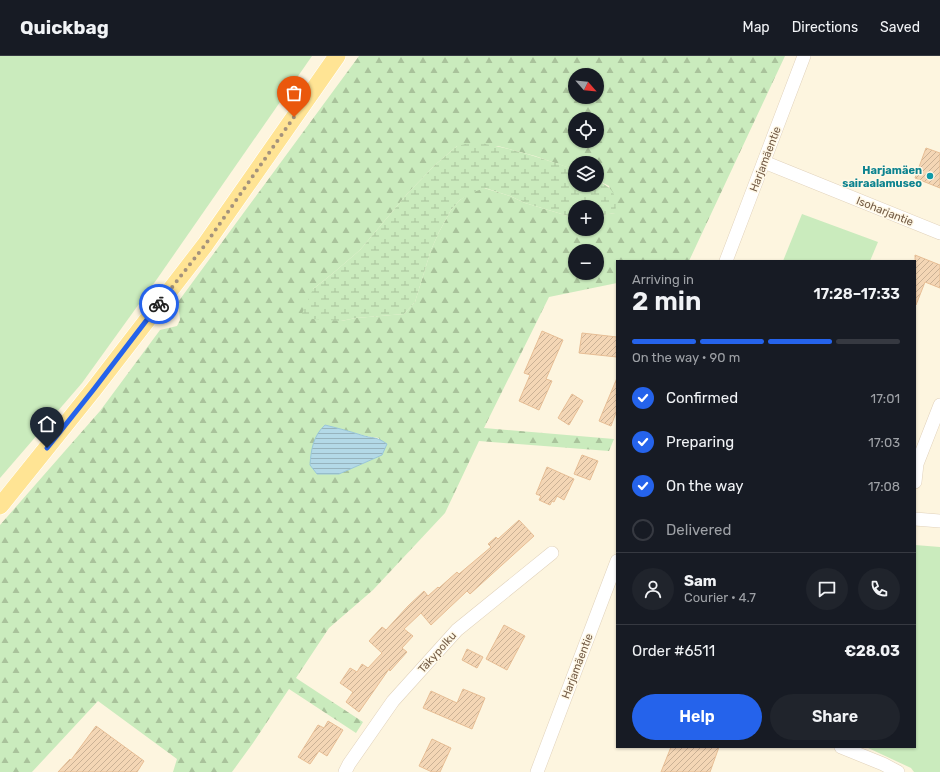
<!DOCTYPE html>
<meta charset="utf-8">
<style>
body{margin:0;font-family:Rubik,sans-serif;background:#20242c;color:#f1f3f6;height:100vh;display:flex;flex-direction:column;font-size:15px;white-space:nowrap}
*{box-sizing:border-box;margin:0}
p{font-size:13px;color:#9ea1a6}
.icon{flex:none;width:22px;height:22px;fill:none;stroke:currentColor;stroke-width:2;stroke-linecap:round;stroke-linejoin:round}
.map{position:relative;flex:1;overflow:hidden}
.side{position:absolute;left:616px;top:204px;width:300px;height:488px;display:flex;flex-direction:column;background:#171b24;border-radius:0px;box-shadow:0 1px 3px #0004}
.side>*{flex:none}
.needle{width:26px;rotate:117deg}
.controls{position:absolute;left:568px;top:12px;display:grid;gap:8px}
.controls a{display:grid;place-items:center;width:36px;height:36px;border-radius:50%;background:#171b24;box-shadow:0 1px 3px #0004;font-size:20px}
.pin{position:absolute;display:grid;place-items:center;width:34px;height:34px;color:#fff;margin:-41px -17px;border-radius:50% 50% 50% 0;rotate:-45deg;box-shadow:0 0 4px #0007}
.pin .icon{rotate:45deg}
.courier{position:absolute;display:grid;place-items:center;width:40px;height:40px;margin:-20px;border:3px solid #2563eb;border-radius:50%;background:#fff;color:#222;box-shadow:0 1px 5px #0007}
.summary em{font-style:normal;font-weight:600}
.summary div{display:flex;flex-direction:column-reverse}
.summary{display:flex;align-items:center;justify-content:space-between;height:68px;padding:0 16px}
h1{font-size:26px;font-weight:600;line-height:30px}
.bar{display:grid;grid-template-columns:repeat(4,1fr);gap:6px 4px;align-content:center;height:48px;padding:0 16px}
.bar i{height:5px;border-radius:3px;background:#363941}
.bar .current{background:#2563eb}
.bar p{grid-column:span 4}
.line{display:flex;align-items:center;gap:10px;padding:0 16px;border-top:1px solid #363941}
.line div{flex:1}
.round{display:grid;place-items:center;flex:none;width:42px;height:42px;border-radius:21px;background:#20242c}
ol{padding:0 16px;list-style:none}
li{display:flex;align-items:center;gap:12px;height:44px}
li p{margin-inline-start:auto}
li .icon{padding:4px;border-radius:50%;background:#2563eb;color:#fff;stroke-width:4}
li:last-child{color:#9ea1a6}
li i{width:22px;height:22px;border:2px solid #363941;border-radius:50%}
.button{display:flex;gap:8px;margin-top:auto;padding:8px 16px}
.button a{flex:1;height:46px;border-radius:24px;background:#2563eb;color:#fff;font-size:16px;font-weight:600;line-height:46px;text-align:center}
.button a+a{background:#20242c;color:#f1f3f6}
header{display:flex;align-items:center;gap:24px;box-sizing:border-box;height:56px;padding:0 20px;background:#171b24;border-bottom:1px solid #363941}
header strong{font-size:19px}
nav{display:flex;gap:22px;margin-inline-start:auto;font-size:14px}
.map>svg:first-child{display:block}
.green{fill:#caebbd}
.forest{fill:url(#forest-firs);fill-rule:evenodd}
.wetland{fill:url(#wetland-marsh)}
.water{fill:url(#water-rules);stroke:#99c7d9}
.building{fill:url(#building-hatch);stroke:#e7be95}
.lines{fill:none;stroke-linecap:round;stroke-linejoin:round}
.minor-casing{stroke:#e1d2bb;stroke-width:14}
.major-casing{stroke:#fff;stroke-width:18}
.minor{stroke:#fff;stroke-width:13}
.major{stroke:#ffe494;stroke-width:17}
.done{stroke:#a4927c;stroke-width:4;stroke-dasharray:0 7.2}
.route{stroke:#2563eb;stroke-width:5}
.culture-dot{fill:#0f9aa8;stroke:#fff8e6;stroke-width:1.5}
.labels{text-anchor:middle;stroke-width:3;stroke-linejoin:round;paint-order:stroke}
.street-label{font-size:11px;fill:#745c46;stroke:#fff8e6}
.culture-label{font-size:11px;font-weight:bold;fill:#0d838f;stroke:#fff8e6;text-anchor:end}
</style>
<header>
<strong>Quickbag</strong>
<nav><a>Map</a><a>Directions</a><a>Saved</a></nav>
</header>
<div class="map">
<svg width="940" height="716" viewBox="0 0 940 716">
<defs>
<pattern id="forest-firs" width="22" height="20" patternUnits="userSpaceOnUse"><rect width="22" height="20" fill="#caebbd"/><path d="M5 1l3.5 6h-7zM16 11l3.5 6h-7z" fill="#a9c29b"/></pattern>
<pattern id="wetland-marsh" width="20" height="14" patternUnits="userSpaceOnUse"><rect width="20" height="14" fill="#caebbd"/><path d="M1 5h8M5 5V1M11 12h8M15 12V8" fill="none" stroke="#a9c29b"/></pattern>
<pattern id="water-rules" width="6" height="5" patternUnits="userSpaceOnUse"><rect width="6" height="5" fill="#b3d9e7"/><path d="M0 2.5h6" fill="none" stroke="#96b3bd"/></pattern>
<pattern id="building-hatch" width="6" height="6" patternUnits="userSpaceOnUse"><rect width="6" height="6" fill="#f4d6b5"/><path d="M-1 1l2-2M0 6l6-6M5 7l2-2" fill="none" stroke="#cab195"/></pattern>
</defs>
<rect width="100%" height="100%" fill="#fdf5df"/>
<g class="green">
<polygon points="0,0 312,0 157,223 82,327 0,422"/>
<polygon points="802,158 878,186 870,205 783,205"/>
<polygon points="915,489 940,491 940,716 914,716 911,712 866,691 915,691"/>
</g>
<path class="forest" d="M359,0H785L689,205H617V227L549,241L484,372L614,383L609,395L479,385L445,457L373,534L329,572L296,622L363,666L356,677L289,633L253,687L232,716H173L177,703L98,645L32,716H0V469L100,355L160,274L177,270L180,264L178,246ZM575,19H597V41H575ZM575,63H597V85H575ZM457,90H498L535,100L575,114V107H597V124L609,130L615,157L597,160V173H575V162L525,147L510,140L484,132L471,136L460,144L451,154L439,176L431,194L415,246L404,258L356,262L341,265L313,233L332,218L360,194L408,137L435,109ZM575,195H597V217H575ZM325,369C343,373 360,380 379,382L382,399L339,418Z"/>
<path class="wetland" d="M474,86C508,91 541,102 573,113L575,114V129H597L598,125C613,132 618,139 615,157L597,160V151H575V162L525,147L510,140L485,132L471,137L460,144L451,154L439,176L431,194L415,246L404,258L356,262L341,265L300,262L313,233L332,218L360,194L408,137L435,109L457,90Z"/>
<path class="water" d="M325,369C337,372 349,375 361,379C373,383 376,380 387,388L382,399L339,418H317L310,409C311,394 313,380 325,369Z"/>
<g class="building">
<polygon points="926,92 940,97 940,132 915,122"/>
<polygon points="915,199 940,209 940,232 925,226 916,249"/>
<polygon points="542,275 563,284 546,323 552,325 539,354 519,345 530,319 524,317"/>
<polygon points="582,277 617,281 617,301 579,297"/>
<polygon points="617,322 617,354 611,370 599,365"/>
<polygon points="572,338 583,345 569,369 558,362"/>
<polygon points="582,399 598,405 590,424 574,418"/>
<polygon points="547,411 574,423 564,444 557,440 554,446 552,445 550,449 539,444 541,440 536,438"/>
<polygon points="519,464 534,480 470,538 467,535 431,569 421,557 404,573 413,580 402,592 407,596 390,615 389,613 359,656 346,646 353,636 340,627 350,612 357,616 362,608 368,612 382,597 369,585 382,571 386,574 408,550 424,535 428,540 438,531 439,532 457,516 459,518 491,491 488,488 496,481 498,483"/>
<polygon points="504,569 525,580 507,614 486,603"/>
<polygon points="467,593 483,601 477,612 462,604"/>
<polygon points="463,633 485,642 472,673 423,652 431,635 457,647"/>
<polygon points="328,665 343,674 327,700 319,695 310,708 298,701 318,669 324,672"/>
<polygon points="96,670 144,705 137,716 58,716 70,703 71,704"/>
<polygon points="432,683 451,692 440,716 432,716 419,710"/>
<polygon points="671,691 719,691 710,716 661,716"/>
</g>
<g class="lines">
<defs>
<g id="minor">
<polyline points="764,106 940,177"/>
<polyline points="726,205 804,0"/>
<polyline points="915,426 917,408 940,349"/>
<polyline points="915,463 940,465"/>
<polyline points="841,691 883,708 898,716"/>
<polyline points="345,716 349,708 393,645 457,574 552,497"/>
<polyline points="537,716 617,505"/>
</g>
<polyline id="major" points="0,450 94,333 205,189 337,0"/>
</defs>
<use href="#minor" class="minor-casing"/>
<use href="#major" class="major-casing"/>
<use href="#minor" class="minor"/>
<use href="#major" class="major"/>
</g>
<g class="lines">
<polyline class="done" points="159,248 205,189 294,61"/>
<polyline class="route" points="47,392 94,333 159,248"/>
</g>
<circle class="culture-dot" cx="930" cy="120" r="4"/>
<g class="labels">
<g class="street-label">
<text transform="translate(765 103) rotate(-69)" y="4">Harjamäentie</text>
<text transform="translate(885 155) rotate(22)" y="4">Isoharjantie</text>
<text transform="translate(437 596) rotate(-48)" y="4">Täkypolku</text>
<text transform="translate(577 610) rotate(-69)" y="4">Harjamäentie</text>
</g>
<g class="culture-label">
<text x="922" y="118">Harjamäen<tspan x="922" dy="13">sairaalamuseo</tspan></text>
</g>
</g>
</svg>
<div class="controls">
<a><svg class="needle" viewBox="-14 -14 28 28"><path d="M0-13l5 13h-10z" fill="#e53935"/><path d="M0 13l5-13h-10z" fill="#9ea1a6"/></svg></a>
<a><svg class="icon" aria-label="locate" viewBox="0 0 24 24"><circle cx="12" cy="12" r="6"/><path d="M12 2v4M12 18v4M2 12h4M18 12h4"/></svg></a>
<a><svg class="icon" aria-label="layers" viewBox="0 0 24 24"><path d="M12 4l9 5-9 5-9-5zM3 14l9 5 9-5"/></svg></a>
<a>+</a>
<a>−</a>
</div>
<div class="pin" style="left:294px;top:61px;background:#ea580c"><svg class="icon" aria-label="bag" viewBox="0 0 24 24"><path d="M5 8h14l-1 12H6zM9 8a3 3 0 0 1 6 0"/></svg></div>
<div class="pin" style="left:47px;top:392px;background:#1f2937"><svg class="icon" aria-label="home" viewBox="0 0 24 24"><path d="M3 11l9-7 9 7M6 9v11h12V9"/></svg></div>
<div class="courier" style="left:159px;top:248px"><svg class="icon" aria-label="bike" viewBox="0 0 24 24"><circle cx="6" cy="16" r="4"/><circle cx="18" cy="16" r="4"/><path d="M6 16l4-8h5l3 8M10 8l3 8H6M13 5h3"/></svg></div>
<section class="side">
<div class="summary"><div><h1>2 min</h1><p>Arriving in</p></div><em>17:28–17:33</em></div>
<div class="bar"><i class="current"></i><i class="current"></i><i class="current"></i><i></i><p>On the way · 90 m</p></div>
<ol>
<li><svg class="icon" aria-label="check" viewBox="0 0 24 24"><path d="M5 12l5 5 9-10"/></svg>Confirmed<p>17:01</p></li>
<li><svg class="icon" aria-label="check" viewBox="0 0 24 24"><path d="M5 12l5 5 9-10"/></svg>Preparing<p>17:03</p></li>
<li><svg class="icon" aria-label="check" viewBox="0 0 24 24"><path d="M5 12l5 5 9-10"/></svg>On the way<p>17:08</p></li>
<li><i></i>Delivered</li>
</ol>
<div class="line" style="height:72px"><a class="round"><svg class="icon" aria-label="person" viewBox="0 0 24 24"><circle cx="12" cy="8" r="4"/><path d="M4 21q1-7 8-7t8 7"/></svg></a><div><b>Sam</b><p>Courier · 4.7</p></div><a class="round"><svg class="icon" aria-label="chat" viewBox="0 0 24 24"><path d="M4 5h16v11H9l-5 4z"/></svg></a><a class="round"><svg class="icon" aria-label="phone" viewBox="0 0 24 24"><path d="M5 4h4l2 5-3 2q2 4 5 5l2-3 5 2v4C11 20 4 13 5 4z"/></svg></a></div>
<div class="line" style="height:52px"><div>Order #6511</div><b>€28.03</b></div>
<div class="button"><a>Help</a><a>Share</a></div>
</section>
</div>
